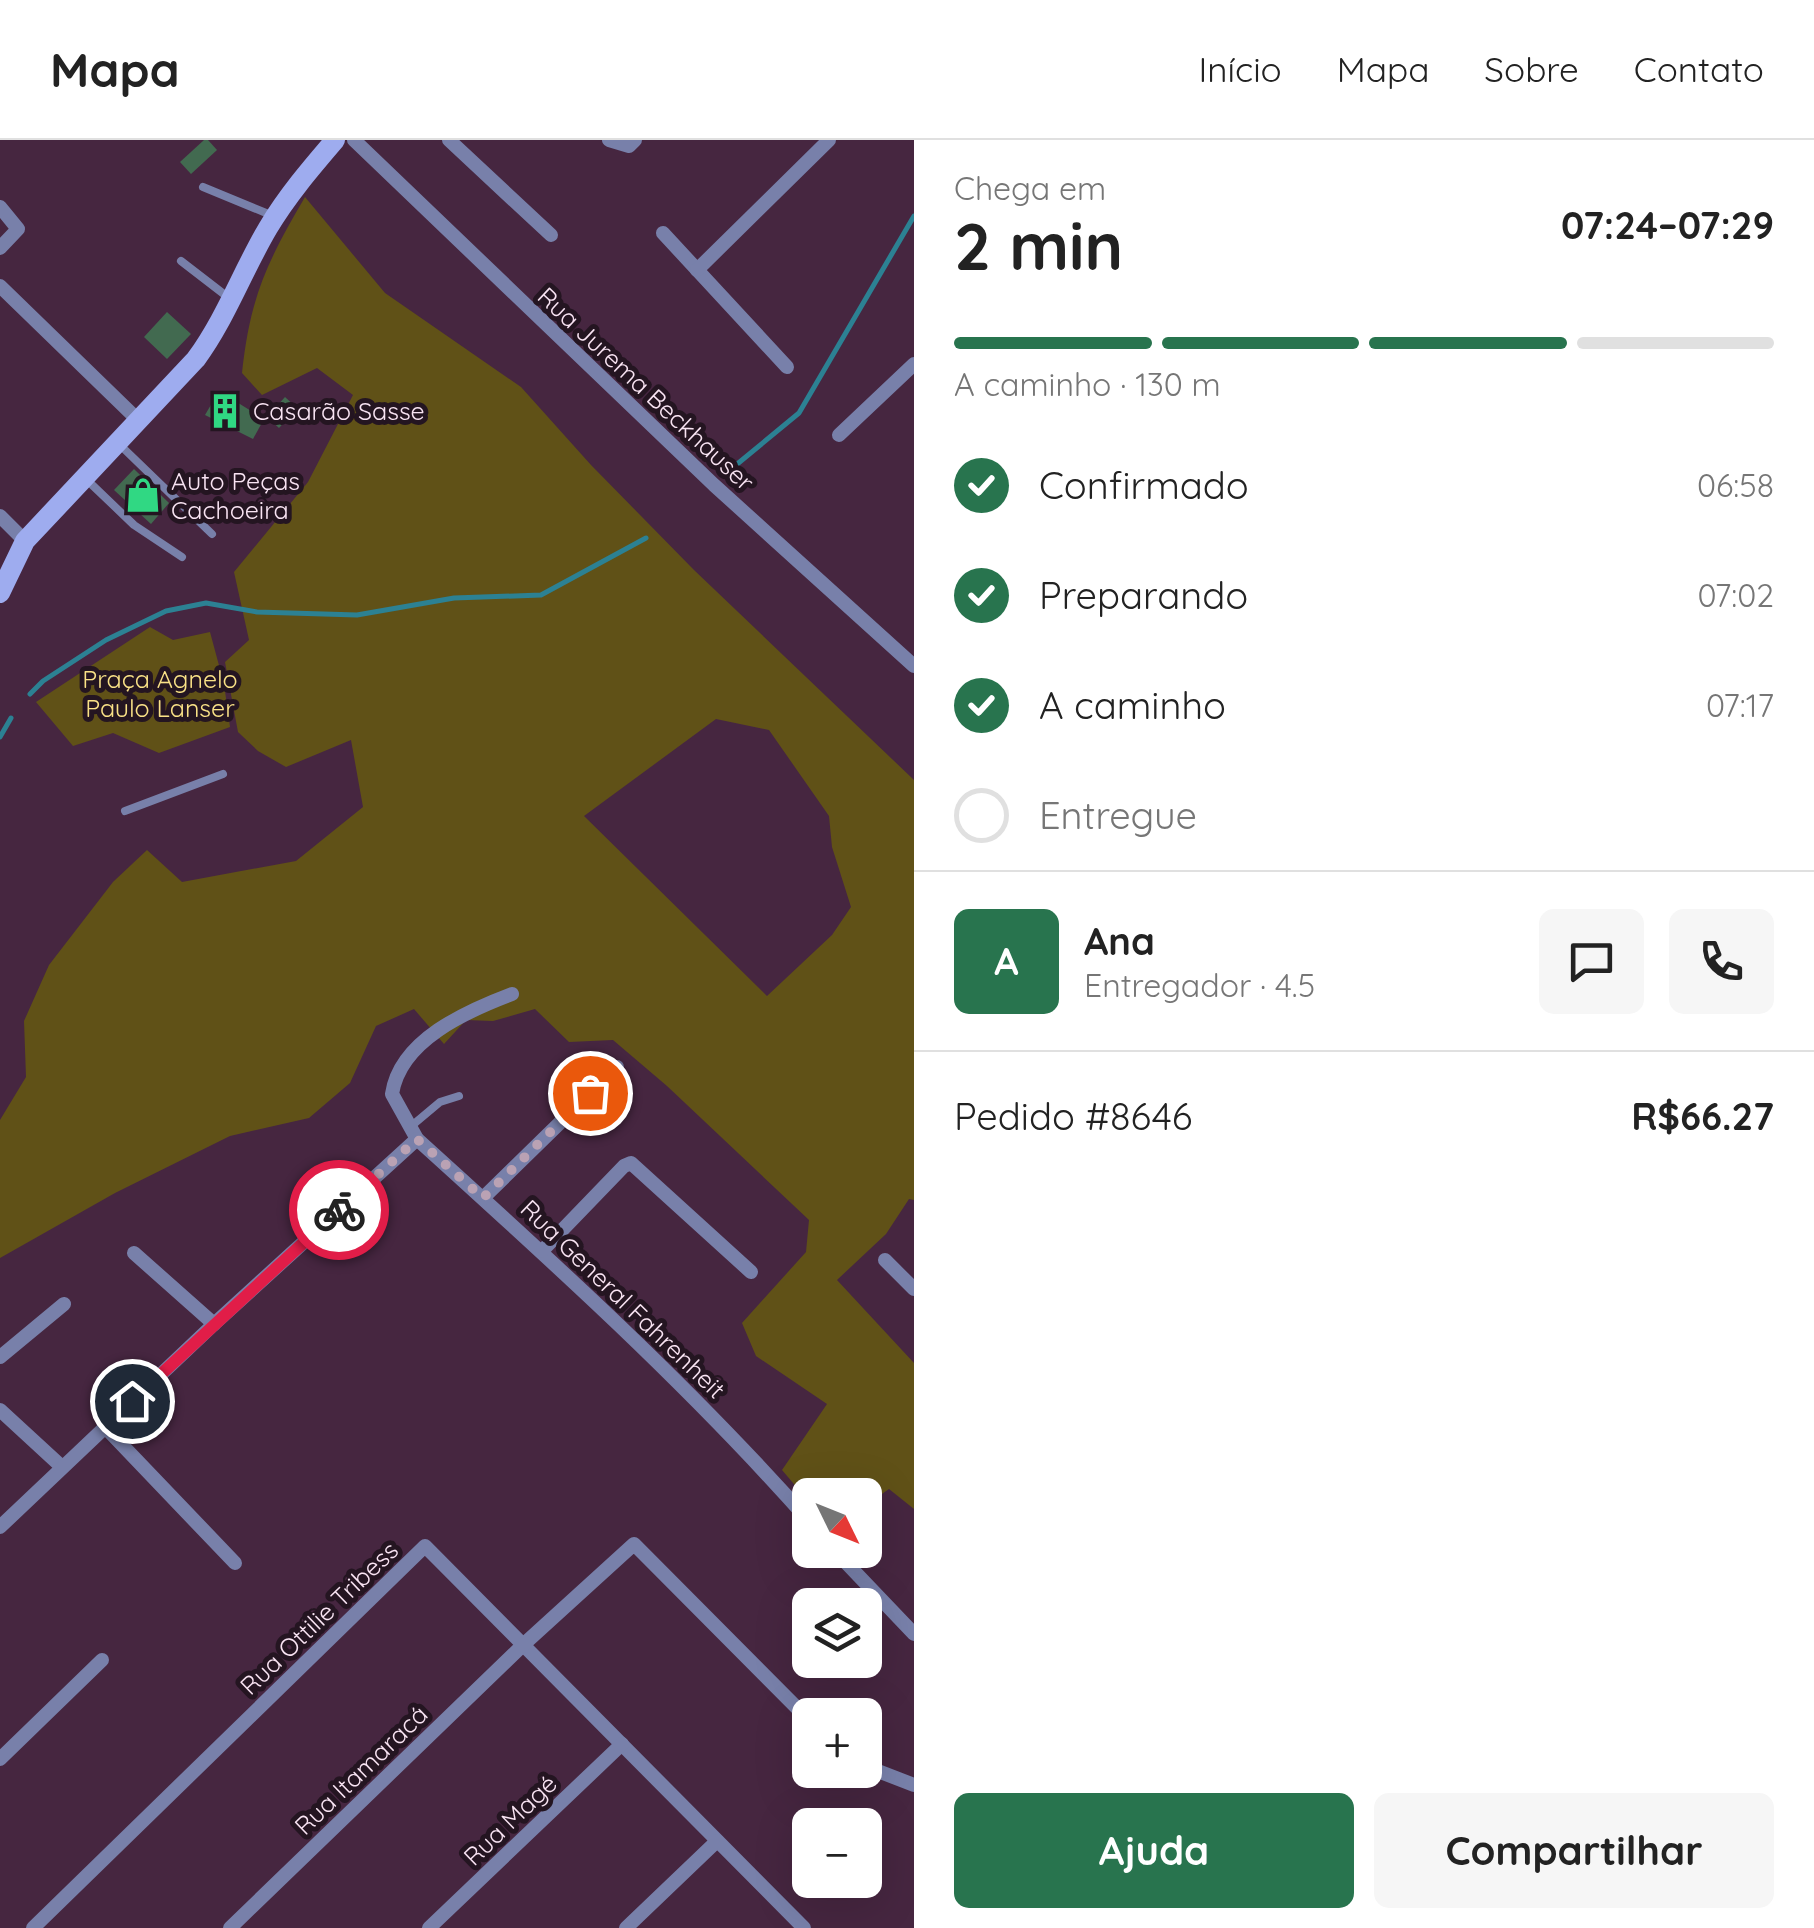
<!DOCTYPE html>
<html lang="pt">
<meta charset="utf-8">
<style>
body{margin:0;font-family:Quicksand,sans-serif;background:#f6f6f6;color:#222;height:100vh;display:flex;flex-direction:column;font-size:38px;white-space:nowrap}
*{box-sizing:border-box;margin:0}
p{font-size:32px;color:#767676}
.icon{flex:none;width:55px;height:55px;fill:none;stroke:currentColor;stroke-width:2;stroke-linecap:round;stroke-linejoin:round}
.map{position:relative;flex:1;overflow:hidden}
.sheet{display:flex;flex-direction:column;background:#fff;width:900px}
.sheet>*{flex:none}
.needle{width:65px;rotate:133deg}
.tools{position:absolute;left:792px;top:1338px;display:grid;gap:20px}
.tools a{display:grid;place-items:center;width:90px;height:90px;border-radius:15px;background:#fff;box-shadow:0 10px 40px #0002;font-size:50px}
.pin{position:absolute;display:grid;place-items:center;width:85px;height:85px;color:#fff;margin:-42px;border:5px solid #fff;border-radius:50%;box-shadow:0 2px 10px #0007}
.courier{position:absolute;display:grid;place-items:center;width:100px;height:100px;margin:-50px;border:8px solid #e11d48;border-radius:50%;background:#fff;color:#222;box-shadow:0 2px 12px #0007}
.summary em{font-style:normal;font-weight:800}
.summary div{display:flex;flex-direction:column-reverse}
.summary{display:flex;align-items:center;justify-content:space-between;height:170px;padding:0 40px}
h1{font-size:65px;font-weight:800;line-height:75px}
.bar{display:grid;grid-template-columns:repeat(4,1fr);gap:15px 10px;align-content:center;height:120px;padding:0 40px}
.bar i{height:12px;border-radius:8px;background:#e0e0e0}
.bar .selected{background:#28744e}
.bar p{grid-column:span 4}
.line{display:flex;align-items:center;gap:25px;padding:0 40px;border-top:2px solid #e0e0e0}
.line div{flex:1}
.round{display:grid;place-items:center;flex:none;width:105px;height:105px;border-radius:15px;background:#f6f6f6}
ol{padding:0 40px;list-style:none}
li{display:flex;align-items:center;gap:30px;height:110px}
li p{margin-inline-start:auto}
li .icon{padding:10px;border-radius:50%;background:#28744e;color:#fff;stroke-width:4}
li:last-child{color:#767676}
li i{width:55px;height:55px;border:5px solid #e0e0e0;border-radius:50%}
.button{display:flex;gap:20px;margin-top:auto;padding:20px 40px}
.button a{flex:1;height:115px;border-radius:15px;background:#28744e;color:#fff;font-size:40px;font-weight:800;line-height:115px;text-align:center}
.button a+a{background:#f6f6f6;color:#222}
header{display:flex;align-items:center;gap:60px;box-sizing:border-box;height:140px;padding:0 50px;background:#fff;border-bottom:2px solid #e0e0e0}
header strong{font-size:48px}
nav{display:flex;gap:55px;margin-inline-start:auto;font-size:35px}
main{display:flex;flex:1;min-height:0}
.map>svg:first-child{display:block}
.green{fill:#605117;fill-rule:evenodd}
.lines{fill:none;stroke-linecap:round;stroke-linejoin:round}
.stream{stroke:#2c8193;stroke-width:5}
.building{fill:#426a50}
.lane{stroke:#7880aa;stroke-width:8}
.street{stroke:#7880aa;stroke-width:14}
.secondary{stroke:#9eacef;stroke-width:20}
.done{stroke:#baa2b4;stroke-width:10;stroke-dasharray:0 18}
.route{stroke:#e11d48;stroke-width:12}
.labels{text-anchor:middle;stroke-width:10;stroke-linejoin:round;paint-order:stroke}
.street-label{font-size:25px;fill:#f9e4f3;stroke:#241521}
.poi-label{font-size:25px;fill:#f9e4f3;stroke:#241521;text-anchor:start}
.park-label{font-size:25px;fill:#fae287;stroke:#241521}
</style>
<header>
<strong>Mapa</strong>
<nav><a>Início</a><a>Mapa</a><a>Sobre</a><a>Contato</a></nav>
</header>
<main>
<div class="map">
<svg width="914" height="1788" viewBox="0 0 914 1788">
<rect width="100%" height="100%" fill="#462640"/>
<g class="green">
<path d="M305,57L385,153L521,247L591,325L694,430L914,640V1060L909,1059L886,1094L837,1140L914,1223V1369L889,1349L865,1366V1355H810V1363L782,1330L827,1264L756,1216L742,1183L806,1112L809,1080L667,946L613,900L569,902L535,869L493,881L466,880L444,904L414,869L376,886L350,943L309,978L230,996L115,1053L0,1118V980L26,937L24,881L49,825L113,742L147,710L182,742L296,721L363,667L351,600L286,627L258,611L238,592L225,522L249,500L234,432L308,342L353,255L317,228L262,255L242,233C250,157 267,122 305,57ZM716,579L769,590L829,676L832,707L851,767L832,795L767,856L584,676Z"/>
<polygon points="150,487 173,500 210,492 224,544 230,587 159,613 113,593 73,606 36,562"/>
</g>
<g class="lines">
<g class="stream">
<polyline points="736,325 799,273 914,76"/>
<polyline points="30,554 43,541 106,500 166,471 206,463 257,472 357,475 454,458 541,455 646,398"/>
<polyline points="0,597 11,578"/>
</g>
</g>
<g class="building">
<polygon points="204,0 208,0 217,10 191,34 180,22"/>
<polygon points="167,172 191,194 167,219 144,197"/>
<polygon points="219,251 264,279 253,299 205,275"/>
<polygon points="285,257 297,268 279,288 267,277"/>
<polygon points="134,329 169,363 151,384 114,350"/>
</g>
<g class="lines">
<g class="lane">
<polyline points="203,47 271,75"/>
<polyline points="181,121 229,158"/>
<polyline points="120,305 212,394"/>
<polyline points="87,340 134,385 182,417"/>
<polyline points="125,671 223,634"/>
<polyline points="409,988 440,962 459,956"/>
</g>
<g class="street">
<polyline points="354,0 714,345 914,526"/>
<polyline points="449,0 551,95"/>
<polyline points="609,0 629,6 635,0"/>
<polyline points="0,67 18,89 0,108"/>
<polyline points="663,93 787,227"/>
<polyline points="697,130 829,0"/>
<polyline points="0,146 138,280"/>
<polyline points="839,295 914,224"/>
<polyline points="0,376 25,401"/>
<path d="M512,854C467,871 400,900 392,954L417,999C553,1122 689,1245 810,1382"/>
<polyline points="483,1058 617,927"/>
<polyline points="542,1111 624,1026 631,1023 751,1132"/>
<polyline points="134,1113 214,1184"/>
<polyline points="885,1120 914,1149"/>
<polyline points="0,1217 64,1164"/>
<polyline points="0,1270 62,1327"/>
<polyline points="105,1287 235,1423"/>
<polyline points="0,1387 214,1184 417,999"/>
<polyline points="834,1410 914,1494"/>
<polyline points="0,1619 102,1520"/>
<polyline points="865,1626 914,1645"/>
<polyline points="33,1788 425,1406 804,1788"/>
<polyline points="230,1788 523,1505 634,1404 810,1581"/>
<polyline points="429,1788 622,1604"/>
<polyline points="626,1788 717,1701"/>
</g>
<path class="secondary" d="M0,453L25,401L196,219C226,178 242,132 268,88C287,56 311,28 335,0"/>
</g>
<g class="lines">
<polyline class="done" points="339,1070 417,999 483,1058 590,953"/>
<polyline class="route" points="132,1261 339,1070"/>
</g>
<defs>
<symbol id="building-bare" viewBox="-9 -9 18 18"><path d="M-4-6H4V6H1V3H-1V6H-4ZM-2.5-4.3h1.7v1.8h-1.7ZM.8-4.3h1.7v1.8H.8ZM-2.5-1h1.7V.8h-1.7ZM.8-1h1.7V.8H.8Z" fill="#30d883" stroke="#241521" stroke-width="2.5" paint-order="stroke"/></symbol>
<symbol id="shop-bare" viewBox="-9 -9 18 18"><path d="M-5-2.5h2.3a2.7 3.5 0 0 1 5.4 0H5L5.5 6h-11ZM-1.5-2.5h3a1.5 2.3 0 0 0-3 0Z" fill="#30d883" stroke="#241521" stroke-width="2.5" paint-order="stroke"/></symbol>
</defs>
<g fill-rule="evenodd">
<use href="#building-bare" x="200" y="246" width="50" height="50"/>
<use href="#shop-bare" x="118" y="330" width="50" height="50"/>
</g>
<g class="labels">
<g class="street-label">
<text transform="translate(646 249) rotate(43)" y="9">Rua Jurema Beckhauser</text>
<text transform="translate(623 1159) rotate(44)" y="9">Rua General Fahrenheit</text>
<text transform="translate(319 1478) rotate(-44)" y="9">Rua Ottilie Tribess</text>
<text transform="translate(361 1630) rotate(-44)" y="9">Rua Itamaracá</text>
<text transform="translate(510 1680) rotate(-44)" y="9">Rua Magé</text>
</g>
<g class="poi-label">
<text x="253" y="280">Casarão Sasse</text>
<text x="171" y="350">Auto Peças<tspan x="171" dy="29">Cachoeira</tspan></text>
</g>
<g class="park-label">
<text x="160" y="548">Praça Agnelo<tspan x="160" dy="29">Paulo Lanser</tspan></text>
</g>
</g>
</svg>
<div class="tools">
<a><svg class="needle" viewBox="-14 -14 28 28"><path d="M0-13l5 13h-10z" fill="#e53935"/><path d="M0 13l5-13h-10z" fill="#767676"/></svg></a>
<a><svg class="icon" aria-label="layers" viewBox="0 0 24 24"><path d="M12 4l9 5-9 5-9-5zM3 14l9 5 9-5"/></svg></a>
<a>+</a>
<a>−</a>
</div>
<div class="pin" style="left:590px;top:953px;background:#ea580c"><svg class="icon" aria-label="bag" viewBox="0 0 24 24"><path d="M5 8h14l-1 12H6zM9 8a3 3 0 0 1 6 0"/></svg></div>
<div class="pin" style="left:132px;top:1261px;background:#1f2937"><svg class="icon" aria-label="home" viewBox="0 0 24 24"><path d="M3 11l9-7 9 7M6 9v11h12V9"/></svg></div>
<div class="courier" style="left:339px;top:1070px"><svg class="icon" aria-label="bike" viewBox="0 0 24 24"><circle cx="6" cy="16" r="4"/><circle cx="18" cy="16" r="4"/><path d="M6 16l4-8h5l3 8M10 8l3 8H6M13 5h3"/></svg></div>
</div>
<section class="sheet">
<div class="summary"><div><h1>2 min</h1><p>Chega em</p></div><em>07:24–07:29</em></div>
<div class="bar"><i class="selected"></i><i class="selected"></i><i class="selected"></i><i></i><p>A caminho · 130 m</p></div>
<ol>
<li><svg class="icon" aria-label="check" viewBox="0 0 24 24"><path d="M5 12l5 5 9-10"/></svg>Confirmado<p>06:58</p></li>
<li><svg class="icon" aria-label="check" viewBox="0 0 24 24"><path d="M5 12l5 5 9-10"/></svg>Preparando<p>07:02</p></li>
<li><svg class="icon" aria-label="check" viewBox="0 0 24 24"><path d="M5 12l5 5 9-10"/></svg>A caminho<p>07:17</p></li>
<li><i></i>Entregue</li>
</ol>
<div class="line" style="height:180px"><b class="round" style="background:#28744e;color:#fff">A</b><div><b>Ana</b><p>Entregador · 4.5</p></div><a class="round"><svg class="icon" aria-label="chat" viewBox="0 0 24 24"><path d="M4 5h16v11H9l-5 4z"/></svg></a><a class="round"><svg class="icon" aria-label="phone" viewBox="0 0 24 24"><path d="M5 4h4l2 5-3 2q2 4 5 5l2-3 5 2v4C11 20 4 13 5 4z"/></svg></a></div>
<div class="line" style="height:130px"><div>Pedido #8646</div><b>R$66.27</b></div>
<div class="button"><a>Ajuda</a><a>Compartilhar</a></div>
</section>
</main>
